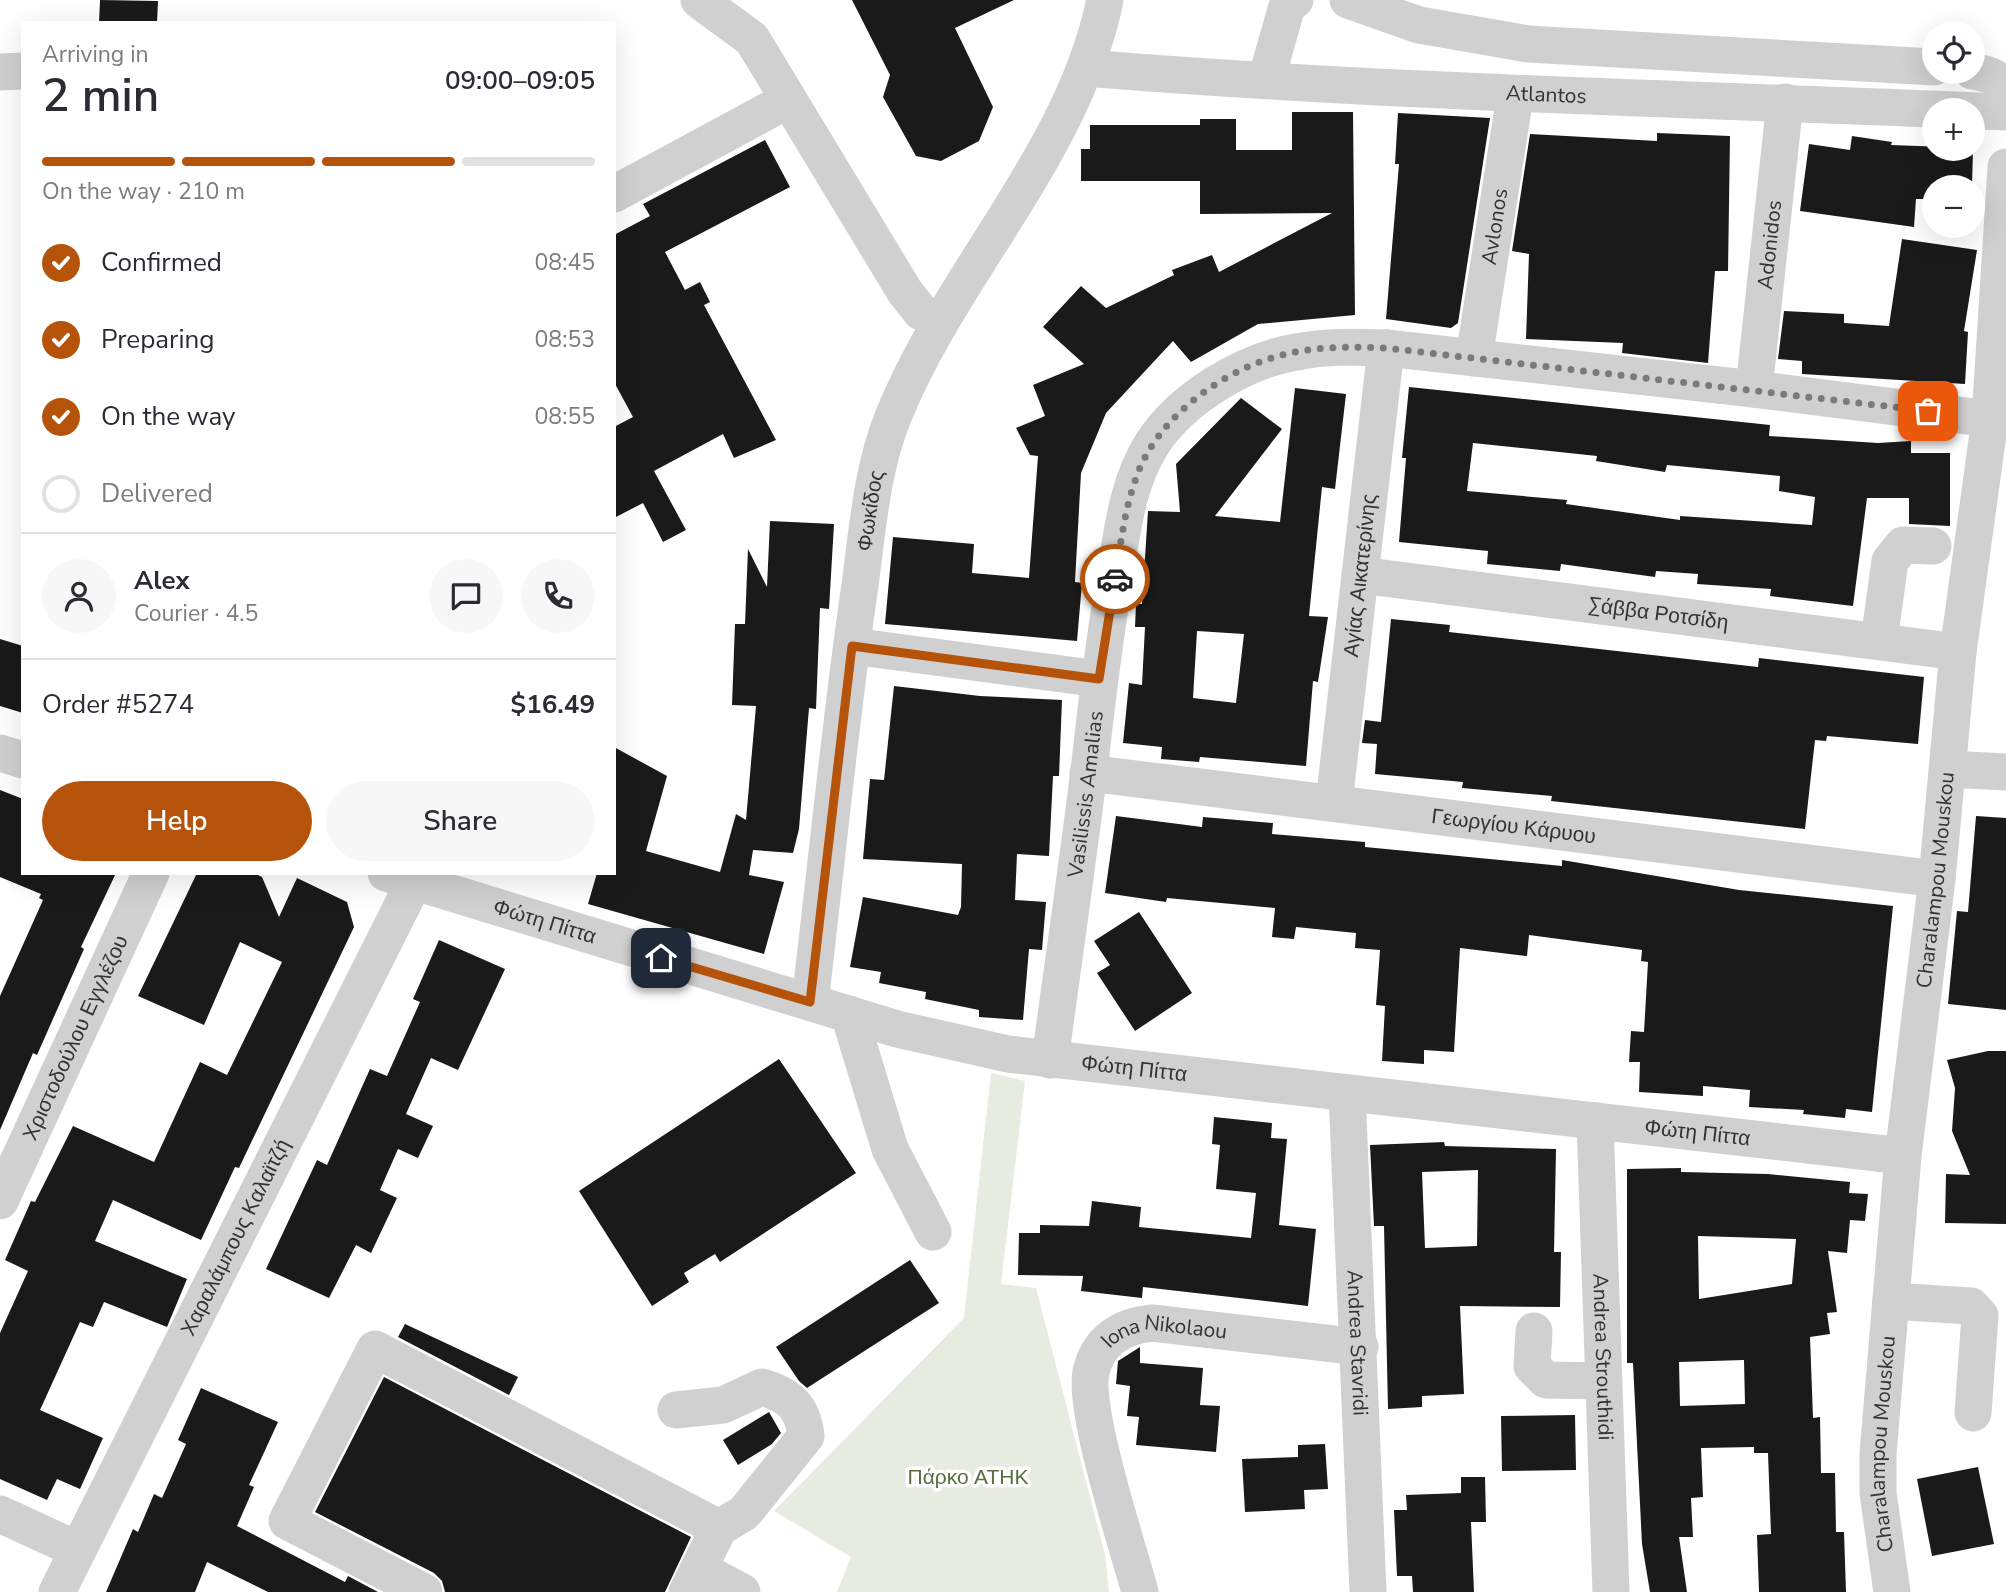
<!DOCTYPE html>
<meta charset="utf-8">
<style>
body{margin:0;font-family:"Nunito Sans",sans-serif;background:#f7f7f7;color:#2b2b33;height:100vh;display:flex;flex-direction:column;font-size:26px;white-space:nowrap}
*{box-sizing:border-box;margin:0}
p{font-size:23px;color:#7c7c81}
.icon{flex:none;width:38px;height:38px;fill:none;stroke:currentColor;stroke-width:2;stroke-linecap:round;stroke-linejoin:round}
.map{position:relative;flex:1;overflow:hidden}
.side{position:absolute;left:21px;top:21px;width:595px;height:854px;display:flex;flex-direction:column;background:#fff;border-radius:0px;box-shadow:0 7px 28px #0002}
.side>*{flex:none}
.fabs{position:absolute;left:1922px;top:21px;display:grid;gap:14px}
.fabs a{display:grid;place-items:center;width:63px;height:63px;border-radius:50%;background:#fff;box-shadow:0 7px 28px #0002;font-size:35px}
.pin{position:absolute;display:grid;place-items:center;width:60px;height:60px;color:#fff;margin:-30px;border-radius:14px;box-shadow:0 4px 10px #0006}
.courier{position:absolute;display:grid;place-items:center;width:70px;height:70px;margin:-35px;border:5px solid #b45309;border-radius:50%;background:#fff;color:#222;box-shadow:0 2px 9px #0007}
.headline em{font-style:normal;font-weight:600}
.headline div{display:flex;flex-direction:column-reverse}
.headline{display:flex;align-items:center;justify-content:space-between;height:119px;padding:0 21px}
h1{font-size:46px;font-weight:600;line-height:52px}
.bar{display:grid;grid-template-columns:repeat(4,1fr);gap:10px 7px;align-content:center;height:84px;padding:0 21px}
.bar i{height:9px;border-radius:5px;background:#e1e1e2}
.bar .current{background:#b45309}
.bar p{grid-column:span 4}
.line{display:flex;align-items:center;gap:18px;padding:0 21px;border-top:2px solid #e1e1e2}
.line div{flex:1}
.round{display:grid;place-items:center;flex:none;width:74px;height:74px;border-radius:37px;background:#f7f7f7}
ol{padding:0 21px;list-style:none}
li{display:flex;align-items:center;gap:21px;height:77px}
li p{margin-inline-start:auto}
li .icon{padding:7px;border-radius:50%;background:#b45309;color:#fff;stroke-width:4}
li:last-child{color:#7c7c81}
li i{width:38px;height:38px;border:4px solid #e1e1e2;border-radius:50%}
.action{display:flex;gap:14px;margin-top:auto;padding:14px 21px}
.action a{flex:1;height:80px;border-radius:42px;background:#b45309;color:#fff;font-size:28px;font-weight:600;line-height:80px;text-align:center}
.action a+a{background:#f7f7f7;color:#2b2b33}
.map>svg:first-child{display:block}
.green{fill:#e6ecdf}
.building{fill:#1a1a1a;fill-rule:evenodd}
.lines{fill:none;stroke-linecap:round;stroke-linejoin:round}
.minor{stroke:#d0d0d0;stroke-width:37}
.done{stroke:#7a7a7a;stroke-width:7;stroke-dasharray:0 12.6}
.route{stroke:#b45309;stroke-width:9}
.labels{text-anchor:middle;stroke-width:7;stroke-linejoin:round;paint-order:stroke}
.street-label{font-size:21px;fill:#333;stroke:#fff}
.park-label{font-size:21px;fill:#56703f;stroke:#fff}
</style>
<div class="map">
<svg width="2006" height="1592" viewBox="0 0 2006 1592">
<rect width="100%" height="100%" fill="#fff"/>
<polygon class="green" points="991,1073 1025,1081 1001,1284 1036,1288 1105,1555 1109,1592 837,1592 851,1557 774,1511 964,1318"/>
<g class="building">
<polygon points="100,0 158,1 157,23 99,23"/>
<polygon points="852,0 1014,0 955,28 993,107 979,141 941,161 916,156 883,97 890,75"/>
<polygon points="1292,112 1353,112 1355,315 1258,324 1191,362 1173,341 1106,413 1081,473 1075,582 1082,583 1077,641 885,624 893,537 974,544 972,573 1029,578 1038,456 1030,455 1016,428 1045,416 1033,385 1084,364 1043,327 1081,286 1106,308 1174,275 1172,270 1212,255 1219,272 1332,213 1200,214 1200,181 1081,181 1081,149 1090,149 1090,125 1200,125 1200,119 1236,119 1236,150 1292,150"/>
<polygon points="1398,113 1490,118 1458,323 1451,328 1386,319 1399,164 1395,164"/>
<polygon points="1657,133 1730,136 1728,271 1715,271 1708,363 1622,353 1623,343 1526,339 1529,254 1512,251 1530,134 1657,141"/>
<polygon points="1852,136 1892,142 1891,145 1973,148 1972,187 1934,187 1934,199 1916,199 1914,227 1800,211 1809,144 1850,150"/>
<polygon points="765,140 790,187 665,252 685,290 700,282 710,302 704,305 776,440 734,458 723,434 654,471 686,530 663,542 643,503 614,518 614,427 633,417 614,382 614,235 650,216 643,204"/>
<polygon points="1902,239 1977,250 1964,331 1968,332 1965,384 1802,374 1802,361 1778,359 1784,311 1844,314 1844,323 1889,326"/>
<path d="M1409,387L1770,425L1769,436L1878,443L1911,441V453H1950V526L1909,524V498H1867L1853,606L1770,596L1771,589L1697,584L1698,574L1656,571L1655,577L1561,564L1560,571L1487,564L1488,551L1399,542L1406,458H1402ZM1473,443L1597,456L1596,461L1665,472L1667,465L1780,476L1779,491L1815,497L1812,525L1680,516V520L1566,504L1567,500L1467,491Z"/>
<path d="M1295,388L1346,394L1335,489L1322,487L1309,616L1328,617L1318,682L1313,681L1306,766L1200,757L1199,762L1161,759L1162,747L1123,743L1129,683L1142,685L1145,627H1135L1136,604H1142L1148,511L1180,512L1176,464L1241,398L1282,429L1215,516L1280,522ZM1197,631L1244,634L1236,703L1193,698Z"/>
<polygon points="770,521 834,524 829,609 820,608 816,709 809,708 799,829 793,853 753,850 749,875 784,882 764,954 588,904 597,873 614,873 614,747 667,776 646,851 720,872 736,814 746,820 756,706 732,705 735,624 745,624 748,549 767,587"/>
<polygon points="1391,619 1450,625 1449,632 1758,667 1759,658 1924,677 1918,744 1827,736 1826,741 1815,740 1805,829 1551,801 1552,796 1462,788 1463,782 1375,774 1377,744 1362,743 1365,720 1381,722"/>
<polygon points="0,639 23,646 23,713 0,706"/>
<polygon points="894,686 980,696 1062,700 1059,776 1053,776 1049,856 1017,854 1015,900 1046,902 1042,950 1029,949 1023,1020 979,1017 979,1010 925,999 926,992 879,983 881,972 850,967 863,897 958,915 961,907 962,864 863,859 870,779 884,780"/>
<polygon points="0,790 23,799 23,873 116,873 81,947 84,949 37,1055 33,1053 0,1130 0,996 43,900 39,898 41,894 0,877"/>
<polygon points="1116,816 1202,827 1203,817 1273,823 1272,834 1365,842 1365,847 1562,866 1562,860 1739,890 1893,906 1872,1112 1846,1109 1845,1118 1803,1114 1804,1110 1749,1107 1750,1090 1703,1086 1703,1096 1639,1092 1640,1062 1629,1062 1631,1031 1644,1032 1648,962 1641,961 1642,950 1529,935 1527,956 1460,948 1454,1052 1424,1050 1424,1064 1382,1061 1385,1006 1376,1005 1380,950 1355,948 1356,933 1296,927 1294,939 1272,937 1275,908 1167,898 1166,902 1105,893"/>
<polygon points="1976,816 2006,818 2006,1010 1948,1004 1957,911 1968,912"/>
<polygon points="197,873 254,873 262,877 279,917 297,878 347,902 354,927 239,1168 235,1167 201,1240 113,1200 95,1241 187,1279 167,1327 104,1302 93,1327 80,1322 40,1410 103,1438 80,1489 57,1479 47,1500 0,1479 0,1333 28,1271 5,1260 31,1201 35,1202 73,1126 154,1162 200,1062 227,1075 282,962 240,942 204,1025 138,996"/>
<polygon points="1139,912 1192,993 1135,1031 1097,973 1110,965 1094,941"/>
<polygon points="439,940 505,969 458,1070 431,1058 406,1114 433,1126 418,1158 398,1149 380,1190 397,1198 371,1253 356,1245 329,1298 266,1269 317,1160 327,1165 370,1069 387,1076 420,1002 413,999"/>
<polygon points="1988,1051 2006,1051 2006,1224 1945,1223 1946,1174 1970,1175 1952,1131 1955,1088 1947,1060"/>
<polygon points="779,1059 856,1173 720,1262 715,1254 684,1273 689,1282 652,1306 579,1191"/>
<polygon points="1214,1117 1272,1123 1271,1138 1287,1139 1279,1225 1316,1229 1308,1306 1143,1287 1142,1298 1081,1291 1083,1276 1018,1275 1019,1233 1040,1233 1040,1225 1089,1226 1092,1201 1141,1207 1139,1227 1251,1238 1256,1193 1216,1189 1220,1145 1212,1144"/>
<path d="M1444,1142L1445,1146L1556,1149L1554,1252H1561L1560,1307L1460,1306L1464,1394L1422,1396V1407L1388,1409L1384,1226H1374L1370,1145ZM1478,1170L1477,1246L1425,1248L1422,1172Z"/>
<path d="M1681,1168V1172L1768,1174L1850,1182L1849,1193L1868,1194L1865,1221L1850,1220L1847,1253L1828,1251L1837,1312L1827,1313L1830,1334L1810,1337L1813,1418L1820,1417L1821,1473H1835L1836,1532H1844L1846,1592H1759L1757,1535L1771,1534L1768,1453H1754V1447L1701,1448L1703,1497L1691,1498L1693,1537H1679L1687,1592H1650L1642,1544L1633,1363H1627V1169ZM1698,1236L1796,1239L1792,1284L1699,1299ZM1744,1360L1745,1404L1680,1406L1679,1362Z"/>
<polygon points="910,1260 939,1303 807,1388 799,1381 776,1347"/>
<polygon points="405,1324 518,1377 509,1395 398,1337"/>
<polygon points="1140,1347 1140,1363 1203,1368 1200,1405 1220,1406 1216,1452 1136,1445 1139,1417 1127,1416 1130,1386 1116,1384 1118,1361"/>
<polygon points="384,1377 691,1537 665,1592 445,1592 442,1581 434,1573 315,1512"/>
<polygon points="201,1388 278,1422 249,1485 254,1487 237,1526 345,1582 348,1576 378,1592 268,1592 207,1562 195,1592 106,1592 133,1529 138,1532 154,1494 162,1498 186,1444 178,1440"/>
<polygon points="769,1412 781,1433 772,1444 738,1465 723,1440"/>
<polygon points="1575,1415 1576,1470 1502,1471 1501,1416"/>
<polygon points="1325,1444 1328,1489 1304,1490 1305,1509 1245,1512 1242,1459 1298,1457 1298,1445"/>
<polygon points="1978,1467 1994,1544 1932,1556 1917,1479"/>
<polygon points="1461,1477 1485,1477 1486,1522 1471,1522 1474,1592 1413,1592 1412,1576 1397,1576 1394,1510 1407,1510 1406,1495 1461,1493"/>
</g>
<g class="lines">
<g class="minor">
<polyline points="699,0 752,39 905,292 921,312"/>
<polyline points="1348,0 1419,25 1528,44 1934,67"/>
<path id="s1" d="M1085,68C1392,93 1699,99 2006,112"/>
<path d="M1972,71C1989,74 2000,77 2006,94"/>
<polyline points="0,72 23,71"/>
<polyline points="1266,80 1287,6 1295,0"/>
<polyline points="614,194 788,100"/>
<path id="s2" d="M1474,358L1515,96"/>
<path id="s3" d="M1754,389L1785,102"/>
<path id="s4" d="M1360,575L1958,652"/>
<polyline points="1879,641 1890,561 1903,545 1933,546"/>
<polyline points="852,646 1099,679"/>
<polyline points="0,753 23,760"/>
<polyline points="1948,769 2006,772"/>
<path id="s5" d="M1088,773L1937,879"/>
<path id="s6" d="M1334,803L1386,348"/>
<path id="s7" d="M386,873L897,1029L1008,1054L1903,1156"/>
<path id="s8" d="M810,1002C826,868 839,733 858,599C867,539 870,474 893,417C951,273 1073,155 1105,0"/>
<polyline points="849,1014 890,1149 933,1232"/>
<path id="s9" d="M1050,1060C1063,964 1077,867 1089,771C1096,707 1104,644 1114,581C1122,535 1126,485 1152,444C1181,399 1243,361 1296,352C1327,346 1356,347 1386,348L1754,389L1990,419"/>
<path id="s10" d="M1347,1093L1368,1592"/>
<path id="s11" d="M1595,1121L1611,1592"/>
<path id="s12" d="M0,1201L151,873"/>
<polyline points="1891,1301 1971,1306 1980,1316 1973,1413"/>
<polyline points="1534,1331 1532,1366 1546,1380 1603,1381"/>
<path d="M676,1410L723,1405L762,1387C789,1395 803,1407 806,1436L744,1513L719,1528"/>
<polyline points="0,1514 78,1550"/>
<polyline points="699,1569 742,1592"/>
<path id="s13" d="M57,1592L414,882"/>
<polyline points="424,1592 287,1521 375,1349 719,1528 687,1592"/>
<path id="s14" d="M1140,1592C1128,1547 1083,1412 1091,1372C1098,1340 1122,1326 1152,1323L1360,1347"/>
<path id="s15" d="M1892,1592L1878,1493V1454L1903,1156L1937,879L1958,652L1990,419L2006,167"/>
</g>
</g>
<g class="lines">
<path class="done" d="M1115,579C1121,542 1125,505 1139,470C1164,410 1233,363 1296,352C1326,346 1356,347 1386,348L1928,411"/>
<polyline class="route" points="661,958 810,1002 852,646 1099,679 1115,579"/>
</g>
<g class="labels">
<g class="street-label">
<text dy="7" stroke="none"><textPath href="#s1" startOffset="462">Atlantos</textPath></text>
<text dy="7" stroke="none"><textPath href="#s2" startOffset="133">Avlonos</textPath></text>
<text dy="7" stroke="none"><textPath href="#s3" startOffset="145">Adonidos</textPath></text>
<text dy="7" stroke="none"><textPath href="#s8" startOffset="495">Φωκίδος</textPath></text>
<text dy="7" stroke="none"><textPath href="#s6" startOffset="229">Αγίας Αικατερίνης</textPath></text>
<text dy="7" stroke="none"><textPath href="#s4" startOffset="301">Σάββα Ροτσίδη</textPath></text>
<text dy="7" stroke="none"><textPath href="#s9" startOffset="268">Vasilissis Amalias</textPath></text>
<text dy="7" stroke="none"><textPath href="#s5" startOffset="429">Γεωργίου Κάρυου</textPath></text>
<text dy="7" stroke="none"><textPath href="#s15" startOffset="716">Charalampou Mouskou</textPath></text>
<text dy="7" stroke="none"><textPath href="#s7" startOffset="166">Φώτη Πίττα</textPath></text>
<text dy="7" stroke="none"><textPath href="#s12" startOffset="180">Χριστοδούλου Εγγλέζου</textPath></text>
<text dy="7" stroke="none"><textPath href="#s7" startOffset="775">Φώτη Πίττα</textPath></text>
<text dy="7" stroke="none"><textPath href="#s7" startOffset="1342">Φώτη Πίττα</textPath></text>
<text dy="7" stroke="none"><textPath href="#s13" startOffset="397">Χαραλάμπους Καλαϊτζή</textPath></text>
<text dy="7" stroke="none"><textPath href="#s14" startOffset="322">Iona Nikolaou</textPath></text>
<text dy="7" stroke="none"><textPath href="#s10" startOffset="250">Andrea Stavridi</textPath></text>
<text dy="7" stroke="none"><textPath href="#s11" startOffset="236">Andrea Strouthidi</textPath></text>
<text dy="7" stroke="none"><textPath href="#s15" startOffset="149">Charalampou Mouskou</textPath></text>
</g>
<g class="park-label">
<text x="968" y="1484">Πάρκο ΑΤΗΚ</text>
</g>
</g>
</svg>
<div class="fabs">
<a><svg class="icon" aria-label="locate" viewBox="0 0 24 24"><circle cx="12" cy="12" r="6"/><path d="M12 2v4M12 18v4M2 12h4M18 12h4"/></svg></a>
<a>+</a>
<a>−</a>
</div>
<div class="pin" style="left:1928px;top:411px;background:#ea580c"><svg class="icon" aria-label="bag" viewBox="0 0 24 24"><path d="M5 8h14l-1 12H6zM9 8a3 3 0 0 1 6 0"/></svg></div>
<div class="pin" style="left:661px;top:958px;background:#1f2937"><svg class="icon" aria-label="home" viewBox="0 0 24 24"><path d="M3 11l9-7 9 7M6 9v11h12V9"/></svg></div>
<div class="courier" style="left:1115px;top:579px"><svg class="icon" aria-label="car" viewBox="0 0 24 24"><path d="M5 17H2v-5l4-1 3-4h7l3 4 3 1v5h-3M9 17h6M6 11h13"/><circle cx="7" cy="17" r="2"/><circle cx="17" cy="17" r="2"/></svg></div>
<section class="side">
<div class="headline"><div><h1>2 min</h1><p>Arriving in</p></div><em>09:00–09:05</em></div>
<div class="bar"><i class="current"></i><i class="current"></i><i class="current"></i><i></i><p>On the way · 210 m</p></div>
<ol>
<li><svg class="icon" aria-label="check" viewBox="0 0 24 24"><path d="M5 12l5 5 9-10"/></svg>Confirmed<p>08:45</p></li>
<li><svg class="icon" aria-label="check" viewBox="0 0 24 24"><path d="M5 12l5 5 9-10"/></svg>Preparing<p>08:53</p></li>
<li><svg class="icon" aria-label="check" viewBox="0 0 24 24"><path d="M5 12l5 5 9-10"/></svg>On the way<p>08:55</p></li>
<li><i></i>Delivered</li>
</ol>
<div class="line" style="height:126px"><a class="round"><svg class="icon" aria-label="person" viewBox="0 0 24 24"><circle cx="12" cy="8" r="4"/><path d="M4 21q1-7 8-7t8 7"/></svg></a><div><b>Alex</b><p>Courier · 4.5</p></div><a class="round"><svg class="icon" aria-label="chat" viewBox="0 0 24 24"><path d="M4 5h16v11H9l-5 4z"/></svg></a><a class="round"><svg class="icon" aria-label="phone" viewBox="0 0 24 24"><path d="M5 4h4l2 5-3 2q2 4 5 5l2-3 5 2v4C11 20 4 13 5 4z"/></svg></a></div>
<div class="line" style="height:91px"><div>Order #5274</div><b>$16.49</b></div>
<div class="action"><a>Help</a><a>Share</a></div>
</section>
</div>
